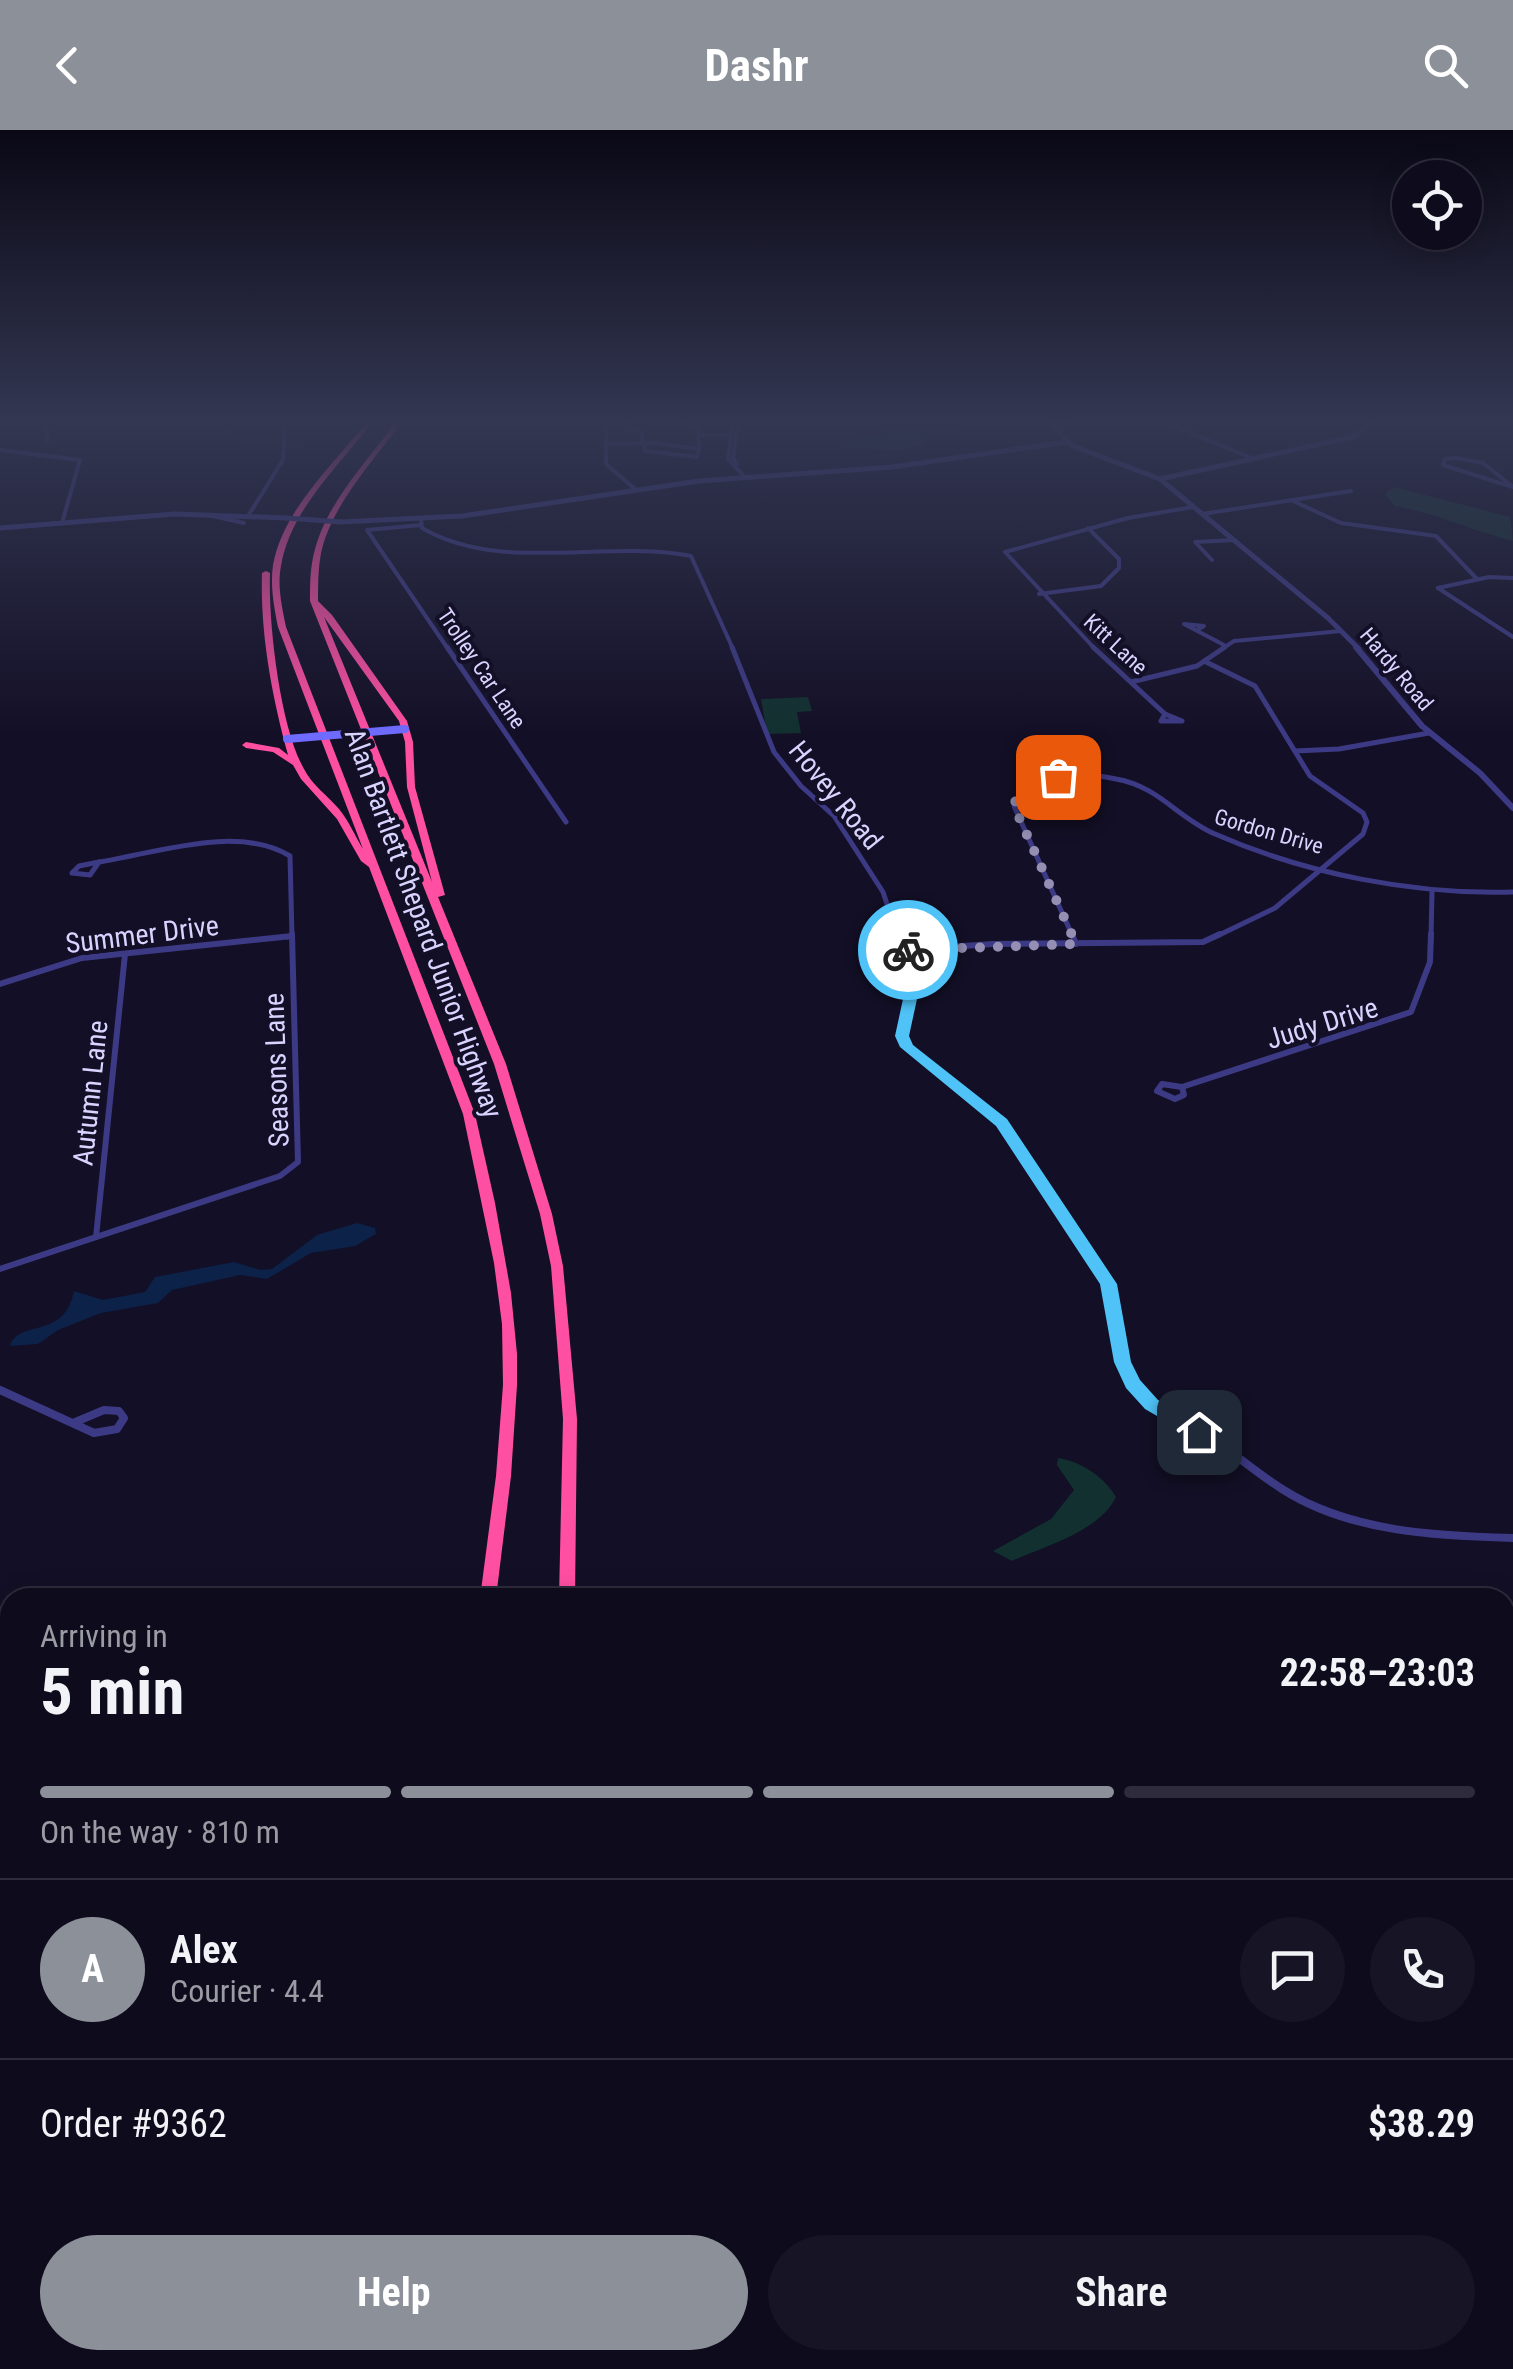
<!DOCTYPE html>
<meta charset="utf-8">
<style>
body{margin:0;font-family:"Roboto Condensed",sans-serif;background:#171425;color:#f1f3f6;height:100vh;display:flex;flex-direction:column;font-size:38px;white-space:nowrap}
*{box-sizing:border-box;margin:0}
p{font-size:32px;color:#9b9ba3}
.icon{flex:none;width:55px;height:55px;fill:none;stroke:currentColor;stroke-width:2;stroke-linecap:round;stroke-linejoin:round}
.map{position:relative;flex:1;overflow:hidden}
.panel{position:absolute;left:0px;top:1458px;width:1515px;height:782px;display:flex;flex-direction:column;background:#0e0b1c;border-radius:30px 30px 0 0;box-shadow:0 5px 25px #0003,0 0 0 2px #2e2b3b}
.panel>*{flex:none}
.controls{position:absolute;left:1392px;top:30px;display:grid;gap:20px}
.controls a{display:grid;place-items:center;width:90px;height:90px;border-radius:50%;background:#0e0b1c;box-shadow:0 5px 25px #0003,0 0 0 2px #2e2b3b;font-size:50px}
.pin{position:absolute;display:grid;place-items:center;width:85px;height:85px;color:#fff;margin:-42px;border-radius:20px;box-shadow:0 5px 15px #0006}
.courier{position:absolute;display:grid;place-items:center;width:100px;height:100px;margin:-50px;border:8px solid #4fc3f7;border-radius:50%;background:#fff;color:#222;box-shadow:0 2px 12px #0007}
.head em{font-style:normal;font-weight:700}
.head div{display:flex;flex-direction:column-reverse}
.head{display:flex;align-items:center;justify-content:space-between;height:170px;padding:0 40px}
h1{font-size:65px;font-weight:700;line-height:75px}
.bar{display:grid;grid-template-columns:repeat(4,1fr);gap:15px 10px;align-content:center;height:120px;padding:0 40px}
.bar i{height:12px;border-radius:8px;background:#2e2b3b}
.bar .on{background:#8c9099}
.bar p{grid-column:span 4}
.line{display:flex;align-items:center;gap:25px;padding:0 40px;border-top:2px solid #2e2b3b}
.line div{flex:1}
.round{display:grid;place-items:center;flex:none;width:105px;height:105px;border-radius:52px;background:#171425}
.action{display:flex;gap:20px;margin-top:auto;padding:20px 40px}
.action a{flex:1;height:115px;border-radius:60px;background:#8c9099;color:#fff;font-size:40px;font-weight:700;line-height:115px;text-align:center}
.action a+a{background:#171425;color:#f1f3f6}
header{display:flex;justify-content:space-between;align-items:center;height:130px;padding:0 40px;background:#8c9099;color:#fff;font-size:45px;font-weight:700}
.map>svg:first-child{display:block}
.green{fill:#12302f}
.water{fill:#0c2248}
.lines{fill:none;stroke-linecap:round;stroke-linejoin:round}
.stream{stroke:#0c2248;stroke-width:2.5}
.minor-far3{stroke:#3d3a85;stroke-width:4}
.minor-far2{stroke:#3d3a85;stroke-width:5}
.minor-far1{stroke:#3d3a85;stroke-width:6}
.minor{stroke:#3d3a85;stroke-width:8}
.tertiary-far2{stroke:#3d3a85;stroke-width:5}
.tertiary-far1{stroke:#3d3a85;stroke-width:6}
.tertiary{stroke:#3d3a85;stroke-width:12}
.primary{stroke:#c25bff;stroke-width:16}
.motorway{fill:#ff4fa3;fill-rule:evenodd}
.tertiary-bridge{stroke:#3d3a85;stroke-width:5}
.secondary-bridge{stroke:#6f6bff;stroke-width:8}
.route{fill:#4fc3f7}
.done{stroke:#948fb3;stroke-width:10;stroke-dasharray:0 18}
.labels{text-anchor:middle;stroke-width:8;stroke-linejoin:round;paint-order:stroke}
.far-street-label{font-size:22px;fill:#d9d4ff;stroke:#130f26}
.street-label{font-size:28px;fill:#d9d4ff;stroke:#130f26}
</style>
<header><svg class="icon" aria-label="back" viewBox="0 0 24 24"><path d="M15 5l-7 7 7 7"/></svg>Dashr<svg class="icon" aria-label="search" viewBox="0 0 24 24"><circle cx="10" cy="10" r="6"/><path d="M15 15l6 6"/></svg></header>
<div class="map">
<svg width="1513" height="2239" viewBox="0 0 1513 2239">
<rect width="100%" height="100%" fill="#130f26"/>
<g class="green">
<polygon points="873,293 947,293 956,300 929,304 921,315 903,320 847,318 847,312 888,302"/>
<path d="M1394,357L1510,387L1513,411C1472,401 1436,383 1395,376L1385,364Z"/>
<polygon points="808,567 812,581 797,582 801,603 767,604 761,569"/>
<path d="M1058,1328C1080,1331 1105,1347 1116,1367C1100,1401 1045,1416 1012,1431L993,1421L1051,1389L1074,1360L1057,1335Z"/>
</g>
<path class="water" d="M357,1093L375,1098L376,1104L355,1116L311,1123L267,1149L240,1145L172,1160L158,1173L101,1183L58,1200L38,1214L10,1216C19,1188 64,1211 74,1161L103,1170L145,1162L155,1147L234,1132L260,1140L272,1139L317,1105Z"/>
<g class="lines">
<g class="stream">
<polyline points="223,293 231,295 223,303 234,309 283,310"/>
<polyline points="294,315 302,318"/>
</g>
<g class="minor-far3">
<polyline points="47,293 47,310"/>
<polyline points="607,293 606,334 636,360"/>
<polyline points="627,293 629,299 641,301 645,321 697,327 699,319"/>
<polyline points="683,293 698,299 699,319"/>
<polyline points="733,293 728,329 744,346"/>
<polyline points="1050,294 1067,293"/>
<polyline points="1169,294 1254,329"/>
<polyline points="700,305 728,305"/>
<polyline points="606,314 654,313 699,319"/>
<polyline points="0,320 80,330 62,393"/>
<polygon points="1456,328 1483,333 1513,357 1443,335 1445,329"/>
<polyline points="737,334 733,328 738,293"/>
<polyline points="1293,371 1341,393 1436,406 1477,449"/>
<polyline points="1202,384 1351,361"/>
<polyline points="208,385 244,393"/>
<polyline points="248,386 283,330 285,293"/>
<path d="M421,390L422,398C501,444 604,409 691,426L733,519"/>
<polyline points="421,395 367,400 448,519"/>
<polyline points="1212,430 1195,412 1235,410"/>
<polyline points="1438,458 1513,507"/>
<polyline points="1438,458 1489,447 1513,448"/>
<polyline points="1039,464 1101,456 1119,438 1119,429 1088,398"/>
<polyline points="1197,500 1204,496 1184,494 1224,515"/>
<polyline points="1095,519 1005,422 1128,388 1193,377"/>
<polyline points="1222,519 1234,511 1341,501"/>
</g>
<g class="minor-far2">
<polyline points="447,517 566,692"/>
<polyline points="732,517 774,622 801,656 834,686 883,762 898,807"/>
<polyline points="1093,517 1165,584"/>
<polyline points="1204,531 1255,556 1310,646 1363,683 1367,692 1363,704 1275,778 1215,807"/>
<polyline points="1131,552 1197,536 1225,517"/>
<polygon points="1165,584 1182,591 1161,591"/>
<polyline points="1295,621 1339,619 1429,603"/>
<polygon points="99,732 90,745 72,743 79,736"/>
<path d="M99,732C156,723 238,694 290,726L292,807"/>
<polyline points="287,807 292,806"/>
<path d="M1073,807L1014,676C1033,640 1080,642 1116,649C1158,656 1178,688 1215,704C1306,744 1414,765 1513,762"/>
<polyline points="1431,807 1432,762"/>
</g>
<g class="minor-far1">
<polyline points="897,804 910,869 905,913 988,979 1009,1003 1109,1154 1112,1173"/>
<polyline points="1072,804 1076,814"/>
<polyline points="902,820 993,814 1203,812 1220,804"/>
<polyline points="0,854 82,828 292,806"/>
<polygon points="1162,954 1182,957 1184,965 1175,969 1157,961"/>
<polyline points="1182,957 1411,882 1430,832 1431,804"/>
<polyline points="96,1107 125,824"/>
<polyline points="0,1139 280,1046 298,1032 292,804"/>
</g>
<g class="minor">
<path d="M1112,1171C1117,1197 1118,1230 1132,1253C1148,1280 1186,1295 1213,1310C1237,1325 1258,1344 1282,1359C1349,1402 1436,1406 1513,1408"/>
<polyline points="0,1260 94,1303 117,1299 124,1288 119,1281 104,1280 73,1293"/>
</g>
<g class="tertiary-far2">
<polyline points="1049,293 1073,316 1160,349 1353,307 1373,293"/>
<polyline points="1160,349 1328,488 1359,519"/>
<polyline points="341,392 462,386 699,351 892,337 1067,312"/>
<polyline points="0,398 175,384 286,388"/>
</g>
<polyline class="tertiary-far1" points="1356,517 1422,596 1480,643 1513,678"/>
<g class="tertiary">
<polyline points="1505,2048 1513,2045"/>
<polyline points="922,2239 941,2230"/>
</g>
<g class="primary">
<polyline points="0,2137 10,2161"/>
<polyline points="27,2230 28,2239"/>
</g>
<g class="motorway">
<path d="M366,293H372C339,336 290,380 281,436C277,456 282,477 286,497L475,984L495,1073L511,1163L517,1224V1255L511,1346L496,1468H480L496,1346L503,1255L502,1194L494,1133L463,984L369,737L361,731L337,689L301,649L293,635L273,622L246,618L242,615L246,612L279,618L288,625C272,567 260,503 262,443L266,441L270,443C268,491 280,597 304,639C312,655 328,666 339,679C349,691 355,706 363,719L278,497C274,477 270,456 273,435C283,380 332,336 366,293Z"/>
<path d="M395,293H401C372,333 332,374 321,423C318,439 318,455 318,471L332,485L407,591L413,612L415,657L445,765L438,767L506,934L552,1084L563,1136L577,1289L575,1468H559L563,1289L551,1136L540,1084L494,934L310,471C310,455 310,439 314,423C326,373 366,333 395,293ZM324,487L399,591L405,612L407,657L432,752Z"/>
<polygon points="373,2230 393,2230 393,2239 371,2239"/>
<polygon points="471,2230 491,2230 491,2239 469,2239"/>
</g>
<polyline class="tertiary-bridge" points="286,388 341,392"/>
<polyline class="secondary-bridge" points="287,609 405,599"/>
</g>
<linearGradient id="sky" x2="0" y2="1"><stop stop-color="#0a0815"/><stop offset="0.48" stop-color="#333752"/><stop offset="1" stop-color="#333752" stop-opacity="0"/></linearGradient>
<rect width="1513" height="607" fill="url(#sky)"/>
<polygon class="route" points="908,816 914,820 909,823 917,869 909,906 913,915 1007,989 1117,1154 1131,1232 1140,1250 1158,1270 1206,1297 1206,1307 1193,1307 1145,1279 1126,1258 1114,1232 1100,1154 996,996 900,917 895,906 903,869 895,820"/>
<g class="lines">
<path class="done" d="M908,820L1076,814L1014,676C1019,655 1039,650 1058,647"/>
</g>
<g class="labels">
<g class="far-street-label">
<text transform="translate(1116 514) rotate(43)" y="8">Kitt Lane</text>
<text transform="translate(482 538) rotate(56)" y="8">Trolley Car Lane</text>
<text transform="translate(1397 539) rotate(50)" y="8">Hardy Road</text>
<text transform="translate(1269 701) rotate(16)" y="8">Gordon Drive</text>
</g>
<g class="street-label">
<text transform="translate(836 665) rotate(51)" y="10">Hovey Road</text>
<text transform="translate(424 793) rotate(70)" y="10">Alan Bartlett Shepard Junior Highway</text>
<text transform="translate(142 804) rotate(-7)" y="10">Summer Drive</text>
<text transform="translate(1322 893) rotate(-17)" y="10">Judy Drive</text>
<text transform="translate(276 940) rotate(-92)" y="10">Seasons Lane</text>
<text transform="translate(90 963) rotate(-84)" y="10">Autumn Lane</text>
</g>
</g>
</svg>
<div class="controls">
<a><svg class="icon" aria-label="locate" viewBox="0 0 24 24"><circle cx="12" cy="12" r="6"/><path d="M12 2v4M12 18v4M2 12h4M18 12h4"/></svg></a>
</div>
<div class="pin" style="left:1058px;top:647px;background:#ea580c"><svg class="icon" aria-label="bag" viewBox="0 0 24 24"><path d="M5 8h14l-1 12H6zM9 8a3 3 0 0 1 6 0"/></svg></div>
<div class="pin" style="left:1199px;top:1302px;background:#1f2937"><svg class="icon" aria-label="home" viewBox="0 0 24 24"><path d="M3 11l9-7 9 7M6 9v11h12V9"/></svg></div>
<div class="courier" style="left:908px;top:820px"><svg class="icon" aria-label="bike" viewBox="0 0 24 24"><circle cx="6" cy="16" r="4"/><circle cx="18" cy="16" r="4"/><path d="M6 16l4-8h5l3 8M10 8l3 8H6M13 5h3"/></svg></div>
<section class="panel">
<div class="head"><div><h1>5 min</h1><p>Arriving in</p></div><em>22:58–23:03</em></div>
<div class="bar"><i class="on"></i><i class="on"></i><i class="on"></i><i></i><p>On the way · 810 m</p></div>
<div class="line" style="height:180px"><b class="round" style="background:#8c9099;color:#fff">A</b><div><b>Alex</b><p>Courier · 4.4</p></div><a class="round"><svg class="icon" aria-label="chat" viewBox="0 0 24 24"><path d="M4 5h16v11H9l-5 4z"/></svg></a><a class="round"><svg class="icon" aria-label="phone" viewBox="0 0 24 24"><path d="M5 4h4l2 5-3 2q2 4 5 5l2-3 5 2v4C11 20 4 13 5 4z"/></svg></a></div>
<div class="line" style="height:130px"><div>Order #9362</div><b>$38.29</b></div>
<div class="action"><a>Help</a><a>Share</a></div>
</section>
</div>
